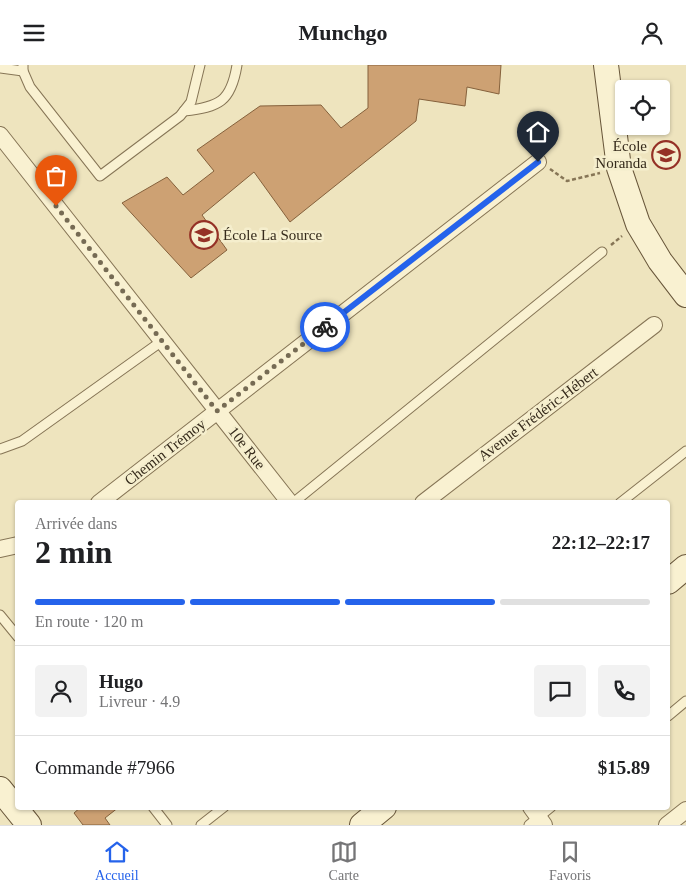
<!DOCTYPE html>
<html lang="fr">
<meta charset="utf-8">
<style>
body{margin:0;font-family:Georgia,serif;background:#f2f2f2;color:#202124;height:100vh;display:flex;flex-direction:column;font-size:19px;white-space:nowrap}
*{box-sizing:border-box;margin:0}
p{font-size:16px;color:#757577}
.icon{flex:none;width:28px;height:28px;fill:none;stroke:currentColor;stroke-width:2;stroke-linecap:round;stroke-linejoin:round}
.map{position:relative;flex:1;overflow:hidden}
.side{position:absolute;left:15px;top:435px;width:655px;height:310px;display:flex;flex-direction:column;background:#fff;border-radius:5px;box-shadow:0 1px 4px #0004}
.side>*{flex:none}
.buttons{position:absolute;left:615px;top:15px;display:grid;gap:10px}
.buttons a{display:grid;place-items:center;width:55px;height:55px;border-radius:5px;background:#fff;box-shadow:0 1px 4px #0004;font-size:25px}
.pin{position:absolute;display:grid;place-items:center;width:42px;height:42px;color:#fff;margin:-51px -21px;border-radius:50% 50% 50% 0;rotate:-45deg;box-shadow:0 0 5px #0007}
.pin .icon{rotate:45deg}
.courier{position:absolute;display:grid;place-items:center;width:50px;height:50px;margin:-25px;border:4px solid #2563eb;border-radius:50%;background:#fff;color:#222;box-shadow:0 1px 6px #0007}
.head em{font-style:normal;font-weight:700}
.head div{display:flex;flex-direction:column-reverse}
.head{display:flex;align-items:center;justify-content:space-between;height:85px;padding:0 20px}
h1{font-size:32px;font-weight:700;line-height:38px}
.bar{display:grid;grid-template-columns:repeat(4,1fr);gap:8px 5px;align-content:center;height:60px;padding:0 20px}
.bar i{height:6px;border-radius:4px;background:#e0e0e0}
.bar .selected{background:#2563eb}
.bar p{grid-column:span 4}
.line{display:flex;align-items:center;gap:12px;padding:0 20px;border-top:1px solid #e0e0e0}
.line div{flex:1}
.round{display:grid;place-items:center;flex:none;width:52px;height:52px;border-radius:5px;background:#f2f2f2}
header{display:flex;justify-content:space-between;align-items:center;height:65px;padding:0 20px;background:#fff;font-size:22px;font-weight:700}
.tab-bar{display:flex;justify-content:space-around;align-items:center;height:70px;border-top:1px solid #e0e0e0;background:#fff;font-size:14px;color:#757577}
.tab-bar a{display:grid;justify-items:center;gap:2px}
.tab-bar .selected{color:#2563eb}
.map>svg:first-child{display:block}
.building{fill:#cda173;stroke:#85613c}
.lines{fill:none;stroke-linecap:round;stroke-linejoin:round}
.lane-casing{stroke:#867556;stroke-width:11}
.street-casing{stroke:#867556;stroke-width:18}
.secondary-casing{stroke:#68563a;stroke-width:26}
.path{stroke:#867556;stroke-width:2.5;stroke-dasharray:4 2.5;stroke-linecap:butt}
.lane{stroke:#f9f1d1;stroke-width:9}
.street{stroke:#f9f1d1;stroke-width:16}
.secondary{stroke:#f9f1d1;stroke-width:24}
.done{stroke:#766b54;stroke-width:5;stroke-dasharray:0 9}
.route{stroke:#2563eb;stroke-width:6}
.labels{text-anchor:middle;stroke-width:5;stroke-linejoin:round;paint-order:stroke}
.poi-label{font-size:15px;fill:#352a1b;stroke:#f5eecd;text-anchor:end}
.street-label{font-size:15px;fill:#352a1b;stroke:#f5eecd}
</style>
<header><svg class="icon" aria-label="menu" viewBox="0 0 24 24"><path d="M4 6h16M4 12h16M4 18h16"/></svg>Munchgo<svg class="icon" aria-label="person" viewBox="0 0 24 24"><circle cx="12" cy="8" r="4"/><path d="M4 21q1-7 8-7t8 7"/></svg></header>
<div class="map">
<svg width="686" height="760" viewBox="0 0 686 760">
<rect width="100%" height="100%" fill="#eee4be"/>
<g class="building">
<polygon points="368,0 501,0 499,29 467,22 465,41 419,34 416,56 290,157 254,107 202,150 227,185 191,213 122,138 167,112 183,130 214,106 197,85 260,41 321,40 341,63 368,43"/>
<polygon points="81,742 119,742 105,753 110,760 83,760 74,748"/>
</g>
<g class="lines">
<defs>
<g id="lane">
<polyline points="23,0 23,6 30,22 100,111 180,51 191,37 200,0"/>
<polyline points="0,3 23,6"/>
<path d="M184,46C219,42 231,37 237,0"/>
<polyline points="0,384 22,376 162,276"/>
<polyline points="293,438 602,187"/>
<polyline points="620,438 686,386"/>
<polyline points="0,550 18,572"/>
<polyline points="668,651 686,636"/>
<polyline points="153,742 167,760"/>
<polyline points="201,760 224,742"/>
<polyline points="529,760 551,742"/>
</g>
<g id="street">
<polyline points="0,70 290,438"/>
<polyline points="99,438 538,97"/>
<polyline points="423,438 654,260"/>
<polyline points="0,484 18,480"/>
<polyline points="531,742 544,760"/>
<polyline points="667,760 686,745"/>
</g>
<g id="secondary">
<polyline points="606,0 619,103 638,159 660,196 686,230"/>
<polyline points="668,517 686,502"/>
<polyline points="0,724 29,760"/>
<polyline points="362,760 384,742"/>
</g>
</defs>
<use href="#lane" class="lane-casing"/>
<use href="#street" class="street-casing"/>
<use href="#secondary" class="secondary-casing"/>
<g class="path">
<polyline points="550,104 567,116 600,108"/>
<polyline points="611,180 622,171"/>
</g>
<use href="#lane" class="lane"/>
<use href="#street" class="street"/>
<use href="#secondary" class="secondary"/>
</g>
<g class="lines">
<polyline class="done" points="56,141 217,346 325,262"/>
<polyline class="route" points="325,262 538,97"/>
</g>
<defs>
<symbol id="school-ring" viewBox="-11 -11 22 22"><circle r="9.5" fill="#f5eecd" stroke="#953126" stroke-width="1.5"/><path d="M0-5L7-2L0 1L-7-2ZM-4 1L0 2.5L4 1V4Q0 6-4 4Z" fill="#953126"/></symbol>
</defs>
<g fill-rule="evenodd">
<use href="#school-ring" x="650" y="74" width="32" height="32"/>
<use href="#school-ring" x="188" y="154" width="32" height="32"/>
</g>
<g class="labels">
<g class="poi-label">
<text x="647" y="86">École<tspan x="647" dy="17">Noranda</tspan></text>
<text x="223" y="175" text-anchor="start">École La Source</text>
</g>
<g class="street-label">
<text transform="translate(538 349) rotate(-37)" y="5">Avenue Frédéric-Hébert</text>
<text transform="translate(247 383) rotate(52)" y="5">10e Rue</text>
<text transform="translate(165 387) rotate(-38)" y="5">Chemin Trémoy</text>
</g>
</g>
</svg>
<div class="buttons">
<a><svg class="icon" aria-label="locate" viewBox="0 0 24 24"><circle cx="12" cy="12" r="6"/><path d="M12 2v4M12 18v4M2 12h4M18 12h4"/></svg></a>
</div>
<div class="pin" style="left:56px;top:141px;background:#ea580c"><svg class="icon" aria-label="bag" viewBox="0 0 24 24"><path d="M5 8h14l-1 12H6zM9 8a3 3 0 0 1 6 0"/></svg></div>
<div class="pin" style="left:538px;top:97px;background:#1f2937"><svg class="icon" aria-label="home" viewBox="0 0 24 24"><path d="M3 11l9-7 9 7M6 9v11h12V9"/></svg></div>
<div class="courier" style="left:325px;top:262px"><svg class="icon" aria-label="bike" viewBox="0 0 24 24"><circle cx="6" cy="16" r="4"/><circle cx="18" cy="16" r="4"/><path d="M6 16l4-8h5l3 8M10 8l3 8H6M13 5h3"/></svg></div>
<section class="side">
<div class="head"><div><h1>2 min</h1><p>Arrivée dans</p></div><em>22:12–22:17</em></div>
<div class="bar"><i class="selected"></i><i class="selected"></i><i class="selected"></i><i></i><p>En route · 120 m</p></div>
<div class="line" style="height:90px"><a class="round"><svg class="icon" aria-label="person" viewBox="0 0 24 24"><circle cx="12" cy="8" r="4"/><path d="M4 21q1-7 8-7t8 7"/></svg></a><div><b>Hugo</b><p>Livreur · 4.9</p></div><a class="round"><svg class="icon" aria-label="chat" viewBox="0 0 24 24"><path d="M4 5h16v11H9l-5 4z"/></svg></a><a class="round"><svg class="icon" aria-label="phone" viewBox="0 0 24 24"><path d="M5 4h4l2 5-3 2q2 4 5 5l2-3 5 2v4C11 20 4 13 5 4z"/></svg></a></div>
<div class="line" style="height:65px"><div>Commande #7966</div><b>$15.89</b></div>
</section>
</div>
<nav class="tab-bar">
<a class="selected"><svg class="icon" aria-label="home" viewBox="0 0 24 24"><path d="M3 11l9-7 9 7M6 9v11h12V9"/></svg>Accueil</a>
<a><svg class="icon" aria-label="map" viewBox="0 0 24 24"><path d="M3 6l6-2 6 2 6-2v14l-6 2-6-2-6 2zM9 4v14M15 6v14"/></svg>Carte</a>
<a><svg class="icon" aria-label="saved" viewBox="0 0 24 24"><path d="M7 4h10v16l-5-4-5 4z"/></svg>Favoris</a>
</nav>
